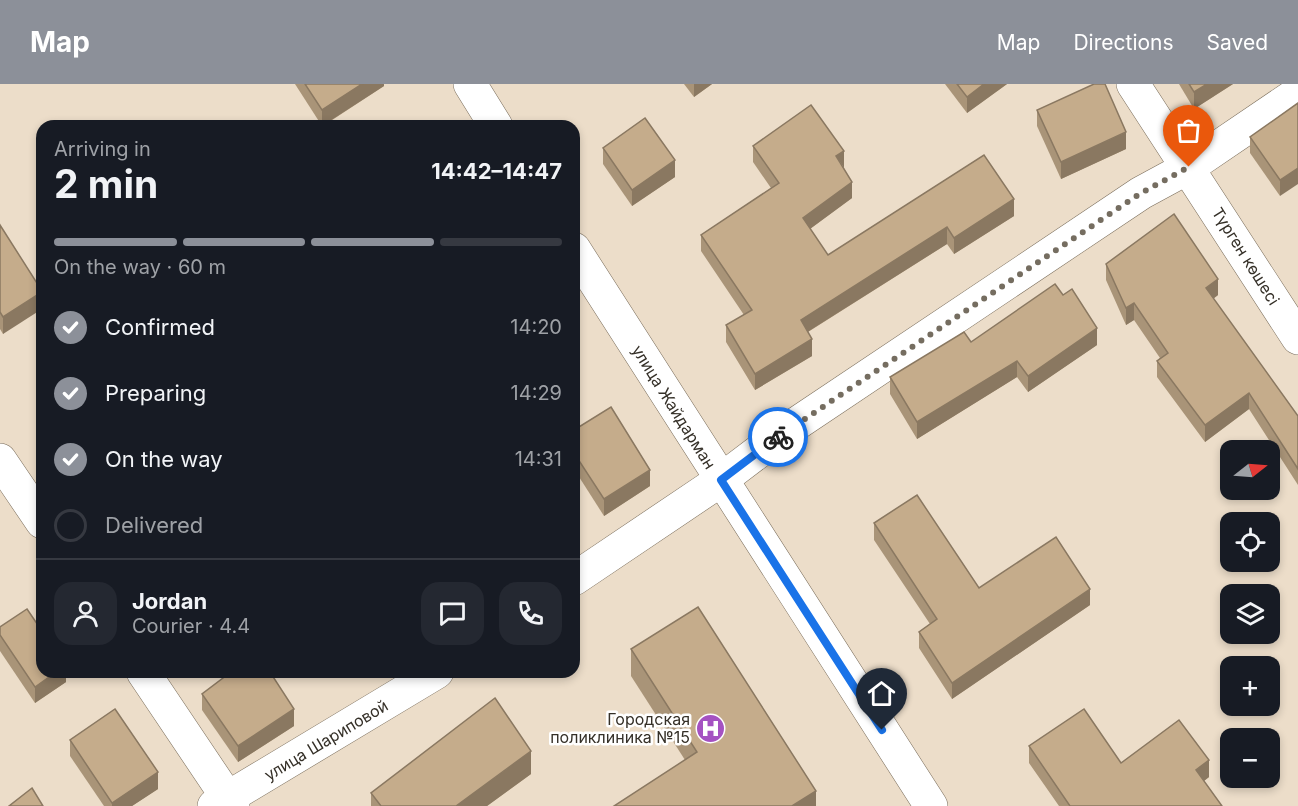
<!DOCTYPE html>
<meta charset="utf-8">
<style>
body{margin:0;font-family:Inter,sans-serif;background:#242831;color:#f1f3f6;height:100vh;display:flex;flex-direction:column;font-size:22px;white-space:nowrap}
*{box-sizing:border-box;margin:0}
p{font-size:20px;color:#9ea1a6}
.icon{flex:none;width:33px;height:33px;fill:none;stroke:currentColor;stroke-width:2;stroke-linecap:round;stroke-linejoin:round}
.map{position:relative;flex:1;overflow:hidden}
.sheet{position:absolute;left:36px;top:36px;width:544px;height:558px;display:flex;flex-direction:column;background:#171b24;border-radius:18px;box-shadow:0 3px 9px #0003}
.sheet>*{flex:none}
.needle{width:39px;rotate:73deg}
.controls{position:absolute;left:1220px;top:356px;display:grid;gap:12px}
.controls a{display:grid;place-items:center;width:60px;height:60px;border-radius:12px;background:#171b24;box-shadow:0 3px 9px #0003;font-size:30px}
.pin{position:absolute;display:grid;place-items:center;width:51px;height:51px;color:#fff;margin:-62px -26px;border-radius:50% 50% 50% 0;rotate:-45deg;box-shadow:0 0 6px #0007}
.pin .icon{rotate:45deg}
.courier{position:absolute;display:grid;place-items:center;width:60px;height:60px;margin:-30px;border:4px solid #1a73e8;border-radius:50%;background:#fff;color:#222;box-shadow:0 2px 8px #0007}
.summary em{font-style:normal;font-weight:700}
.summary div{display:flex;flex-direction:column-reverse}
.summary{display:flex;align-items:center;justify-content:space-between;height:102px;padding:0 18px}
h1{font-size:39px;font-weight:700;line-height:45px}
.bar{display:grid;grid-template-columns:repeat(4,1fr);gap:9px 6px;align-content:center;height:72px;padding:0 18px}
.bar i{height:8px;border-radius:4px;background:#363941}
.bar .active{background:#8c9099}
.bar p{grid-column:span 4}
.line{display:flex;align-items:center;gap:15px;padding:0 18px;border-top:2px solid #363941}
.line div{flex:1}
.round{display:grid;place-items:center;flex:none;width:63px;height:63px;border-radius:18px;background:#242831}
ol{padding:0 18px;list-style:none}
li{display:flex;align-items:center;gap:18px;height:66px}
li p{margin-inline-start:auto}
li .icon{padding:6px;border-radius:50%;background:#8c9099;color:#fff;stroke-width:4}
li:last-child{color:#9ea1a6}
li i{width:33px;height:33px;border:3px solid #363941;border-radius:50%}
header{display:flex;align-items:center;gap:36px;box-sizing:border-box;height:84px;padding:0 30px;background:#8c9099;color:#fff}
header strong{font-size:28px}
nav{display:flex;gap:33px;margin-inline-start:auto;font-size:21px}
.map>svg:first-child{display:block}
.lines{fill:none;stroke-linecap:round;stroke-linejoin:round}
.minor-casing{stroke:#796c5a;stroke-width:34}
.minor{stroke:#fff;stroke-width:33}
.wall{fill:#a99478}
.shaded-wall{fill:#8a7861}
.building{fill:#c5ac8b;stroke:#8a7861;stroke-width:1.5}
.done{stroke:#756d60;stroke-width:6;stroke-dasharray:0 10.8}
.route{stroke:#1a73e8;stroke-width:8}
.labels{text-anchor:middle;stroke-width:5;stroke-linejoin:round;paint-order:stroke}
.street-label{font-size:16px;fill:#353028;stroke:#fff}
.poi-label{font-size:16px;fill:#353028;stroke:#fff;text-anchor:end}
</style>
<header>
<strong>Map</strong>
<nav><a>Map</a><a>Directions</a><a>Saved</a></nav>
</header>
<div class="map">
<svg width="1298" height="722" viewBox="0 0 1298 722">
<rect width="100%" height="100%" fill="#ecddc9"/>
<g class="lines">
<defs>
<g id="minor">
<polyline points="470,0 496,42"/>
<polyline points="1133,0 1298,254"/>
<polyline points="574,165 931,722"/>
<polyline points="0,376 42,438"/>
<polyline points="574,495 721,396 787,346 1141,109 1189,83 1298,9"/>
<polyline points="143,588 233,722"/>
<polyline points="214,722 437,588"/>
</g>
</defs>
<use href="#minor" class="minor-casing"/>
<use href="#minor" class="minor"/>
</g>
<g class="wall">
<polygon points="295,0 384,0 384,2 323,42 322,42"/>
<polygon points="684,0 712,0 694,13"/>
<polygon points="945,0 1007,0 967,29"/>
<polygon points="1179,0 1233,0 1194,25"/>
<polygon points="1298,19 1280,112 1250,69 1250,53"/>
<polygon points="1037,26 1126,65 1061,95 1037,42"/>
<polygon points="753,62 844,84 852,114 810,145 828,171 984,71 1014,132 954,170 947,160 808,248 812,272 755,306 726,258 726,241 744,231 701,167 701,151 771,104 753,78"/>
<polygon points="603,64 675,93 632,122 603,80"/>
<polygon points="0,141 42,207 3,250 0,245"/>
<polygon points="1106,180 1218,211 1213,215 1298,332 1298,401 1249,325 1205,358 1157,293 1157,277 1160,274 1134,236 1126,241 1106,196"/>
<polygon points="971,258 1097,261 1028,308 1017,293 917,355 890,310 890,293"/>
<polygon points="574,346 650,402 604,432 574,385"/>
<polygon points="874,439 979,504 1090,521 952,615 919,564 919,548 930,540 874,456"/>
<polygon points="0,543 66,588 66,598 35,619 0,567"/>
<polygon points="631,565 816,722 685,676 631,592"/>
<polygon points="202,610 294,642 238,678 202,626"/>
<polygon points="70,656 158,705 132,722 104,722 70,672"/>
<polygon points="1029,662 1121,679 1209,693 1204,697 1222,722 1059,722 1029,679"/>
<polygon points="531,690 487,722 371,722 371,709"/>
</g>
<g class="shaded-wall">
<polygon points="362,0 384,0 384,2 322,42 322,26"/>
<polygon points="694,0 712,0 694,13"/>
<polygon points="984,0 1007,0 967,29 967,13"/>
<polygon points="1207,0 1233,0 1194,25 1194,8"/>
<polygon points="1126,48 1126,65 1061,95 1061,78"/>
<polygon points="844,67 844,84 836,72"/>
<polygon points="675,76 675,93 632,122 632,106"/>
<polygon points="1298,84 1298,100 1280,112 1280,96"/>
<polygon points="852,98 852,114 803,150 803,134"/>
<polygon points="1014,115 1014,132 954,170 954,154"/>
<polygon points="947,143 947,160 801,252 801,236"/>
<polygon points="1218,195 1218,211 1206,220 1206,204"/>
<polygon points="42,208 42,225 3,250 3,233"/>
<polygon points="1134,219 1134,236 1126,241 1126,224"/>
<polygon points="1097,244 1097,261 1028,308 1028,292"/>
<polygon points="812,255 812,272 755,306 755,290"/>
<polygon points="1017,277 1017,293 917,355 917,338"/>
<polygon points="1249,309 1249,325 1205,358 1205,341"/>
<polygon points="650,386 650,402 604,432 604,415"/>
<polygon points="1090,505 1090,521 952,615 952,599"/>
<polygon points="56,588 66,588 66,598 35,619 35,603"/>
<polygon points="294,625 294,642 238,678 238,662"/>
<polygon points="531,667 531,690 487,722 456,722"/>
<polygon points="1209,676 1209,693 1196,703 1196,686"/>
<polygon points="158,688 158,705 132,722 112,722 112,719"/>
<polygon points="816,707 816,722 792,722"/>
</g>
<g class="building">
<polygon points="305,0 362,0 322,26"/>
<polygon points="957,0 984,0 967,13"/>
<polygon points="1094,0 1105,0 1126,48 1061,78 1037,26"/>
<polygon points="1189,0 1207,0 1194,8"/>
<polygon points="1298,19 1298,84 1280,96 1250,53"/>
<polygon points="811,21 844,67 836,72 852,98 803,134 828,171 984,71 1014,115 954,154 947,143 801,236 812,255 755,290 726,241 752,226 701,151 779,99 753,62"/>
<polygon points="645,34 675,76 632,106 603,64"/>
<polygon points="1174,130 1218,195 1206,204 1298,332 1298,385 1249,309 1205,341 1157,277 1168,269 1134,219 1126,224 1106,180"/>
<polygon points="0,141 42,207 42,208 3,233 0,228"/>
<polygon points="1055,200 1063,211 1072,205 1097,244 1028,292 1017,277 917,338 890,293 964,248 971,258"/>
<polygon points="611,323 650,386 604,415 574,369 574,346"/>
<polygon points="917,411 979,504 1056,453 1090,505 952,599 919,548 937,535 874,439"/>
<polygon points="698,523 816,707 792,722 614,722 697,668 631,565"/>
<polygon points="27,525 42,547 42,588 56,588 35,603 0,551 0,543"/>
<polygon points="231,588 270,588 294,625 238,662 202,610"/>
<polygon points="495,614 531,667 456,722 381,722 371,709"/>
<polygon points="115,625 158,688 112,719 70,656"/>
<polygon points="1084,625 1121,679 1179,636 1209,676 1196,686 1222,722 1070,722 1029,662"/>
<polygon points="32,704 43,722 9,722"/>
</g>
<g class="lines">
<polyline class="done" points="778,353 1141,109 1189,83"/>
<polyline class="route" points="778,353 721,396 882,646"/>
</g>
<defs>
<symbol id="hospital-disc" viewBox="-11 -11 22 22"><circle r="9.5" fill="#a552c2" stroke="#fff"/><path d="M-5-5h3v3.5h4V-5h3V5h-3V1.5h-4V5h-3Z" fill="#fff"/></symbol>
</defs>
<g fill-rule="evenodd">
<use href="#hospital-disc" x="694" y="628" width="33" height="33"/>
</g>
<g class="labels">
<g class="street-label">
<text transform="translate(1246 172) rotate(58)" y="6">Түрген көшесі</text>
<text transform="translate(674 323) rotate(58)" y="6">улица Жайдарман</text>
<text transform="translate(326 656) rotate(-31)" y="6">улица Шариповой</text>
</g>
<g class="poi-label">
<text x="690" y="641">Городская<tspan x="690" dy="18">поликлиника №15</tspan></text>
</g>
</g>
</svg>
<div class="controls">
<a><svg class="needle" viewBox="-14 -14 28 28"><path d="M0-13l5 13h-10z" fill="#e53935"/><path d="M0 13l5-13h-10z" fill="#9ea1a6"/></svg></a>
<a><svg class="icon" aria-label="locate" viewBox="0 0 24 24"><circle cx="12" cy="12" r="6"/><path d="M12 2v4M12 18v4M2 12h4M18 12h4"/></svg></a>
<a><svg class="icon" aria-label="layers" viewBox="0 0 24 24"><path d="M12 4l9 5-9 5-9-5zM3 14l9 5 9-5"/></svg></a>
<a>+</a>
<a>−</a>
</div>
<div class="pin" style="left:1189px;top:83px;background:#ea580c"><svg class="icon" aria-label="bag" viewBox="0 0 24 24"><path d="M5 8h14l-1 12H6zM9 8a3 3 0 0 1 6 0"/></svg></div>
<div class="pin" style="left:882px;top:646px;background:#1f2937"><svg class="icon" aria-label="home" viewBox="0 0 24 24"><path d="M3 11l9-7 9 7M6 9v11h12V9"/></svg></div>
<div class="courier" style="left:778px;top:353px"><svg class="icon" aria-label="bike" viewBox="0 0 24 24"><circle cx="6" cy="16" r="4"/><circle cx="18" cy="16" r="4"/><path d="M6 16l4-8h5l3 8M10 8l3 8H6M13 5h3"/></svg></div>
<section class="sheet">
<div class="summary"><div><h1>2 min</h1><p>Arriving in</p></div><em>14:42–14:47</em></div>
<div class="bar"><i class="active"></i><i class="active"></i><i class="active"></i><i></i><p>On the way · 60 m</p></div>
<ol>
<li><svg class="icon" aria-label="check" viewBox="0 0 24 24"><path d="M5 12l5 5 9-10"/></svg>Confirmed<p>14:20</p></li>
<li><svg class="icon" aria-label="check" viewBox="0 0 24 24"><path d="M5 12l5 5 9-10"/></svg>Preparing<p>14:29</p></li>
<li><svg class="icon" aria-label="check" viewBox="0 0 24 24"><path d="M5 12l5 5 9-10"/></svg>On the way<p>14:31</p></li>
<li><i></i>Delivered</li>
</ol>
<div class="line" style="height:108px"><a class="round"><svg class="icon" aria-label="person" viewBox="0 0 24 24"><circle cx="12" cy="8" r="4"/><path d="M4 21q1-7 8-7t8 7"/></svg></a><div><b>Jordan</b><p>Courier · 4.4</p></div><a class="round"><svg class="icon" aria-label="chat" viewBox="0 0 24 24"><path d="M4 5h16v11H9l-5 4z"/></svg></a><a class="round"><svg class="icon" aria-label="phone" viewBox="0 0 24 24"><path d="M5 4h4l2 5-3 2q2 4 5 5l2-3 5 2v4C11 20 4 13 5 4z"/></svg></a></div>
</section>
</div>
